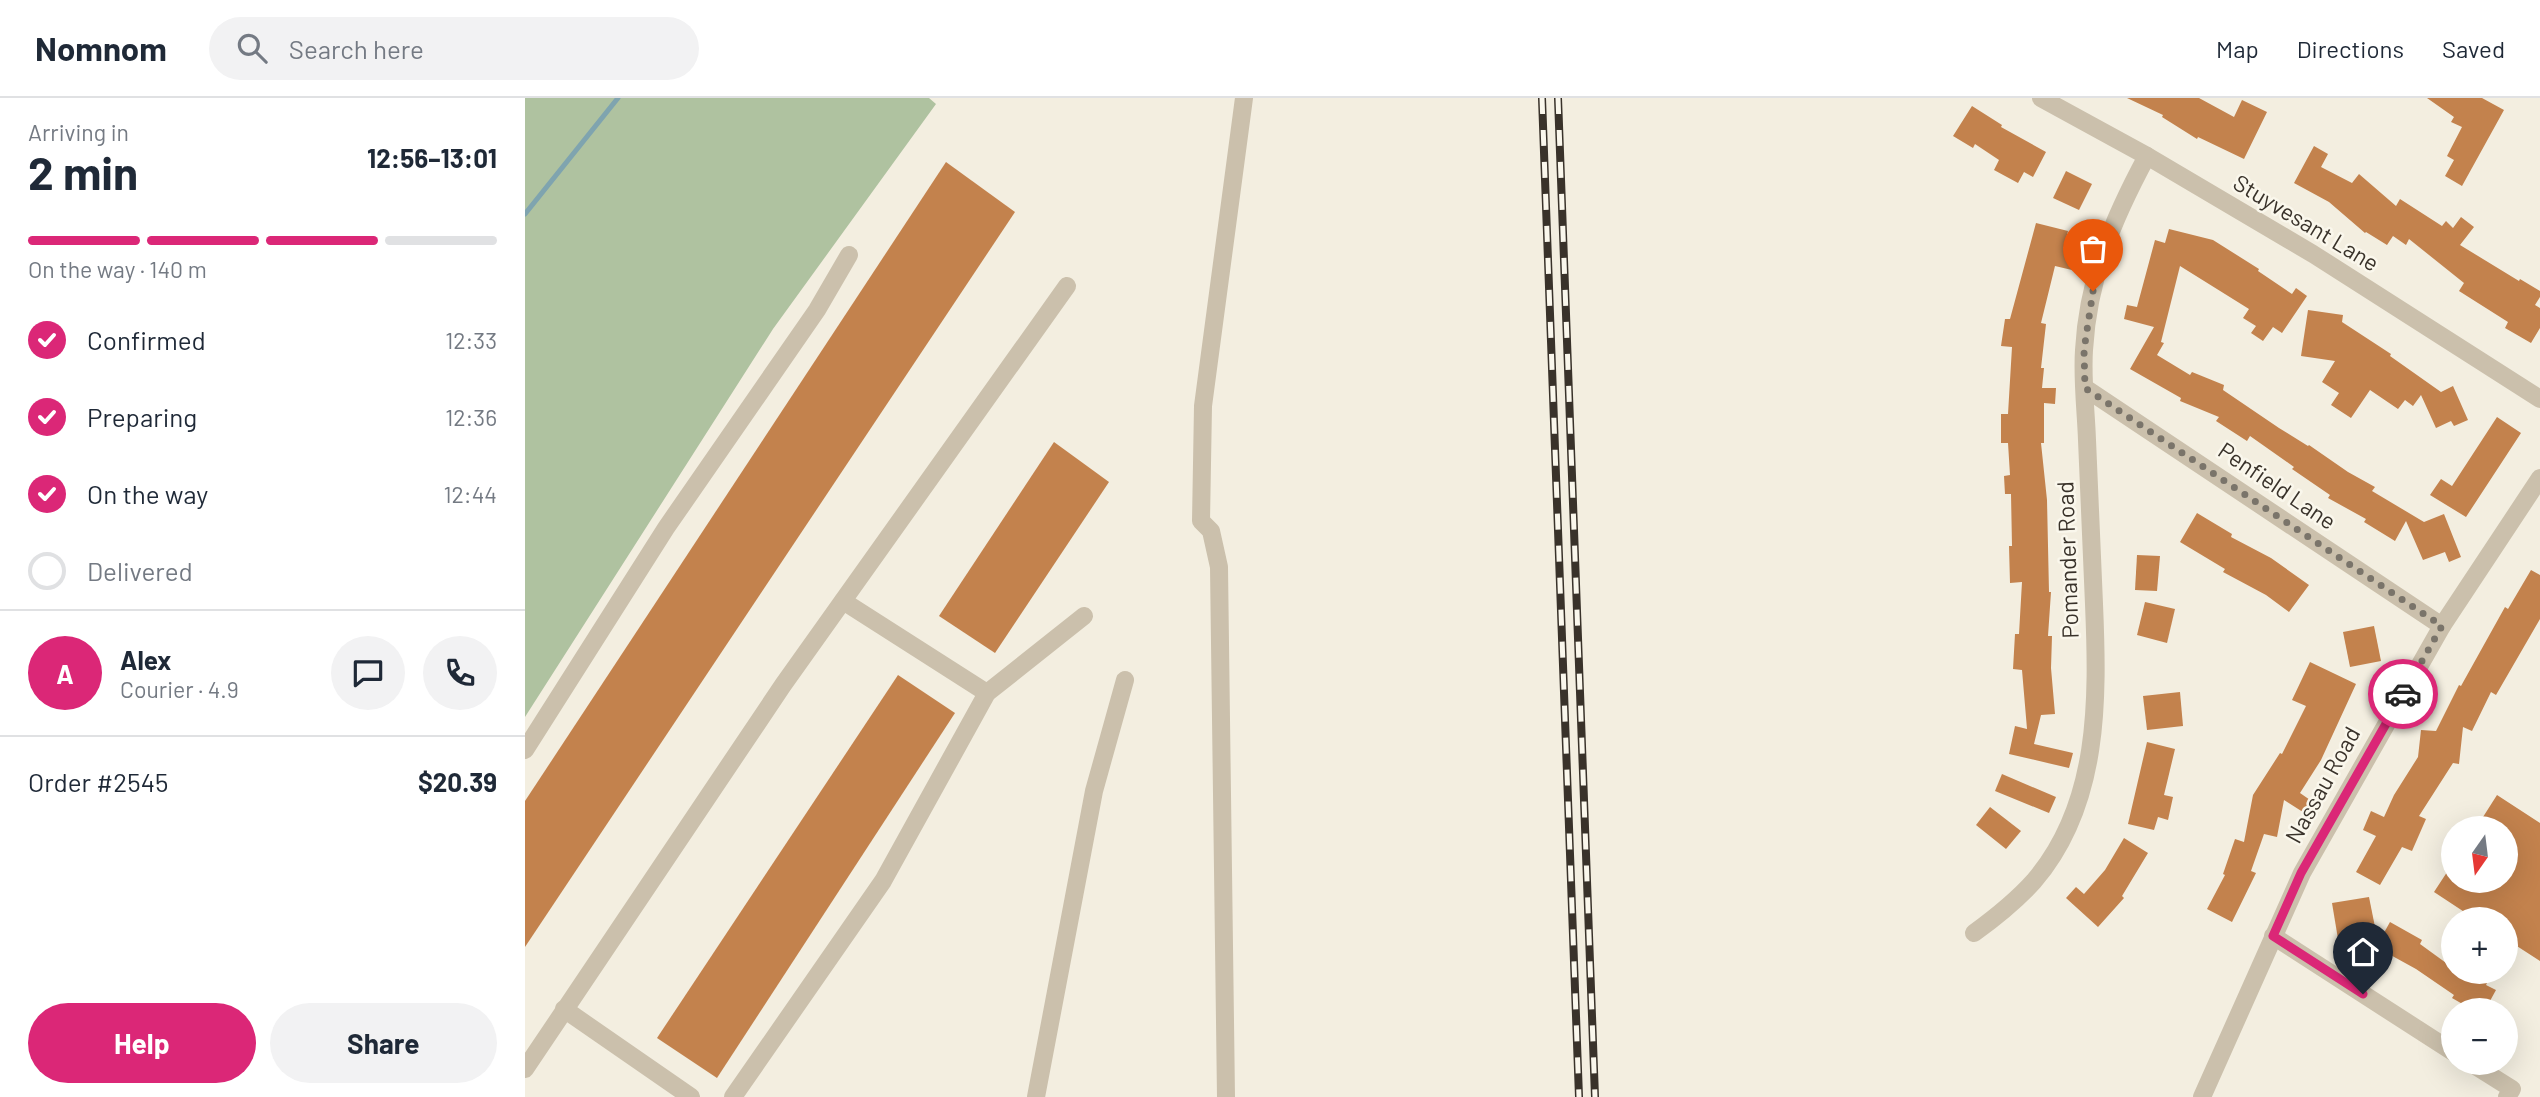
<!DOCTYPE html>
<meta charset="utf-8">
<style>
body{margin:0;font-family:Barlow,sans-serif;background:#f2f2f3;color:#1f2937;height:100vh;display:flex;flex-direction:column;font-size:26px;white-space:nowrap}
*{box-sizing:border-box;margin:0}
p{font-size:23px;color:#747a83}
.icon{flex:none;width:38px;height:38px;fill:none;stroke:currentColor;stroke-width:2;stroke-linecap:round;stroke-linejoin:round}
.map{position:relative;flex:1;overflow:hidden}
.details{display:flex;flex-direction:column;background:#fff;width:525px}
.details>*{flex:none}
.needle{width:46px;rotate:194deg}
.tools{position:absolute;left:1916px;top:718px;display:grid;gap:14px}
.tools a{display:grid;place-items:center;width:77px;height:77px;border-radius:50%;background:#fff;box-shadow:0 7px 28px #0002;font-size:35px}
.pin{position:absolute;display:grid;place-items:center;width:60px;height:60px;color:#fff;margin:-72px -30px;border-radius:50% 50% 50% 0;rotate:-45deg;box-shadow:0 0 7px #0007}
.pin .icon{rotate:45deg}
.courier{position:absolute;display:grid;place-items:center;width:70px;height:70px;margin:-35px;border:5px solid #db2777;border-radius:50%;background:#fff;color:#222;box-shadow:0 2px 9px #0007}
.overview em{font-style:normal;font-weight:700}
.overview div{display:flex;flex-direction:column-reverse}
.overview{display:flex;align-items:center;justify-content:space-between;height:119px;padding:0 28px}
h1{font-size:46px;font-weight:700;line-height:52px}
.bar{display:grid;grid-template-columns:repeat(4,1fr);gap:10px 7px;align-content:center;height:84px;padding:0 28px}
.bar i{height:9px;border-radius:5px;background:#e0e1e3}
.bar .current{background:#db2777}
.bar p{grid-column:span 4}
.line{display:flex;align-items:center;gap:18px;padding:0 28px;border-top:2px solid #e0e1e3}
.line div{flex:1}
.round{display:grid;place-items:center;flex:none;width:74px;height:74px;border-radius:37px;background:#f2f2f3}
ol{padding:0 28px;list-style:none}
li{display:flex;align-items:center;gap:21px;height:77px}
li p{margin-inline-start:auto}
li .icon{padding:7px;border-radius:50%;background:#db2777;color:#fff;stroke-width:4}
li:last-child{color:#747a83}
li i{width:38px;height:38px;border:4px solid #e0e1e3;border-radius:50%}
.primary-button{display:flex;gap:14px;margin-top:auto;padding:14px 28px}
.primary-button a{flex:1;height:80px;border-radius:42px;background:#db2777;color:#fff;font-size:28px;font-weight:700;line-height:80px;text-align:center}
.primary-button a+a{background:#f2f2f3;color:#1f2937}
header{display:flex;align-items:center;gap:42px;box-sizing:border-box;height:98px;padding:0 35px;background:#fff;border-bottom:2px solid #e0e1e3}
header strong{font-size:33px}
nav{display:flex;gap:38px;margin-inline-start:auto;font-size:24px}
.search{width:490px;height:63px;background:#f2f2f3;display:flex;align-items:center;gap:18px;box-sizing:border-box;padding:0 24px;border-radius:38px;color:#747a83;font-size:26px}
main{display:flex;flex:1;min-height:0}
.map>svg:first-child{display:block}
.green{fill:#afc2a0}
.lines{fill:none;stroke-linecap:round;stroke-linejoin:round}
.stream{stroke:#7fa4af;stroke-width:5}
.building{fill:#c3824d}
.minor{stroke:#cbc0ac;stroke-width:18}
.rail-casing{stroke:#39322a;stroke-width:8}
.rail{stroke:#faf7ec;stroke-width:5;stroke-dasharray:16;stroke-linecap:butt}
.done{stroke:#7a746a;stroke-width:7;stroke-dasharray:0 12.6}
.route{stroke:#db2777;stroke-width:9}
.labels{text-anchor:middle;stroke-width:5;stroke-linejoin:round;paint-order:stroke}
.street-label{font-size:23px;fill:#39322a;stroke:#faf7ec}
</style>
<header>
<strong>Nomnom</strong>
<div class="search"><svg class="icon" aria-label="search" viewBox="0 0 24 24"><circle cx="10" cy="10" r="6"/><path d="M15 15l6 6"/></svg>Search here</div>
<nav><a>Map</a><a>Directions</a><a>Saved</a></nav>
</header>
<main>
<section class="details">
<div class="overview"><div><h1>2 min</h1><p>Arriving in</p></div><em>12:56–13:01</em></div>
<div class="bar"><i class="current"></i><i class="current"></i><i class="current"></i><i></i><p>On the way · 140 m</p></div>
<ol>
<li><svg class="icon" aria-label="check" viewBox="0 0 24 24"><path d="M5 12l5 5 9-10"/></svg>Confirmed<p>12:33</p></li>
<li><svg class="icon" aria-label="check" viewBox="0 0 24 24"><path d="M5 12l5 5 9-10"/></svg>Preparing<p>12:36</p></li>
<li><svg class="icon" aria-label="check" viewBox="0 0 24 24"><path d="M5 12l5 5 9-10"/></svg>On the way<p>12:44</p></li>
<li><i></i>Delivered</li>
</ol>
<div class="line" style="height:126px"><b class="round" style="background:#db2777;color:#fff">A</b><div><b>Alex</b><p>Courier · 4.9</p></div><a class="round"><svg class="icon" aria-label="chat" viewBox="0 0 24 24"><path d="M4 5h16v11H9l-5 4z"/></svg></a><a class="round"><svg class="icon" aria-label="phone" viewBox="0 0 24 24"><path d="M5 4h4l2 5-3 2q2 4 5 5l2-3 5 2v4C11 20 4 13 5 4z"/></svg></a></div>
<div class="line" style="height:91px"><div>Order #2545</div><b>$20.39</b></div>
<div class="primary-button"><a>Help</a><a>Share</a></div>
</section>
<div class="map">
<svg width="2015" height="999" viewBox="0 0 2015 999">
<rect width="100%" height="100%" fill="#f3eee0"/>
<polygon class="green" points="0,0 404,0 411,6 248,231 0,619"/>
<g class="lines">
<polyline class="stream" points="0,116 93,0"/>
</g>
<g class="building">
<polygon points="1602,0 1674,0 1709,19 1717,2 1742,14 1719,61 1673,39 1672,41 1637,19 1638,17"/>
<polygon points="1902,0 1957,0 1979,12 1937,88 1920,78 1929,62 1922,58 1937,29 1926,24 1929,19"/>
<polygon points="1447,8 1477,27 1476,29 1521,54 1508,79 1499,74 1493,85 1469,72 1474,62 1450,46 1448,50 1428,38"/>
<polygon points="1789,48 1803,56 1796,69 1827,85 1834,76 1871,108 1875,101 1917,128 1921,123 1928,130 1936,119 1949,129 1935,147 1994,183 1995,181 2015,193 2015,199 2010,207 2015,210 2015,230 2006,245 1980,230 1983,224 1934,193 1939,185 1884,141 1881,147 1868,138 1862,147 1841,134 1840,135 1804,104 1769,85"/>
<polygon points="421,64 490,114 0,849 0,703"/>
<polygon points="1541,73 1567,86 1554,112 1528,100"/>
<polygon points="1511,125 1543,133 1538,152 1551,155 1547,172 1530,168 1516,225 1521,226 1516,270 1519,270 1517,290 1531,290 1530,306 1519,305 1519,345 1516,345 1522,402 1524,494 1526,494 1523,538 1527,538 1526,570 1530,616 1516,617 1509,646 1548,655 1544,670 1484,656 1490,628 1502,631 1497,572 1488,571 1490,536 1494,536 1497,484 1485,485 1484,448 1487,448 1486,396 1480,396 1479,378 1485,377 1483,345 1476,345 1476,316 1483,316 1487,249 1476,248 1480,221 1485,221"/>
<polygon points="1644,131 1688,142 1734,171 1733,173 1767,196 1771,190 1782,198 1757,235 1748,229 1738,243 1726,235 1731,228 1718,220 1724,211 1655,168 1636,244 1639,245 1632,257 1665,277 1667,274 1699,287 1698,292 1754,330 1783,348 1784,347 1823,374 1850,389 1847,393 1899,424 1919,416 1936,459 1924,464 1920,454 1898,462 1881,423 1870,443 1839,424 1841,421 1803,400 1805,397 1767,371 1769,369 1725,338 1722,343 1691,323 1694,319 1655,303 1656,300 1605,271 1629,229 1599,221 1602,207 1612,209 1630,142 1640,145"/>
<polygon points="1783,212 1818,217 1817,224 1866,256 1865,258 1916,294 1928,288 1943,322 1929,328 1926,323 1911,330 1896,297 1888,308 1880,302 1873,311 1845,292 1826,320 1806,307 1814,295 1797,284 1810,263 1776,258"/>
<polygon points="1972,319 1996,335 1941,419 1905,397 1916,381 1927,388"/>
<polygon points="529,344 584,384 470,555 414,518"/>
<polygon points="1672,415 1707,436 1706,439 1746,460 1784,487 1764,514 1741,497 1698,474 1700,471 1655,444"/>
<polygon points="1612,457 1635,458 1632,493 1610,492"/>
<polygon points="2006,472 2015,477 2015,521 1971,597 1966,594 1947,633 1938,629 1934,666 1928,665 1894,718 1901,721 1887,753 1877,749 1855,787 1831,774 1851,738 1838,732 1846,713 1859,719 1869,697 1893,659 1896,632 1911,633 1934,587 1936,588 1980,509 1983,511"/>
<polygon points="1620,504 1650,511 1642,545 1612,537"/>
<polygon points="1849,528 1856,563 1825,569 1818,534"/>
<polygon points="1785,564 1831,586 1796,662 1775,695 1788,704 1781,716 1759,702 1752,739 1739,736 1726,773 1731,775 1707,824 1682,811 1700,777 1698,776 1710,741 1719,744 1728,697 1755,655 1757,656 1781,608 1767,602"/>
<polygon points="373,577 430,615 192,980 132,940"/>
<polygon points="1655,594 1658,628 1622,632 1618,598"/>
<polygon points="1622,644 1650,651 1639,697 1648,699 1643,722 1633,719 1629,732 1603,726"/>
<polygon points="1477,676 1531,699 1524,715 1470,693"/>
<polygon points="1972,697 2015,725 2015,863 1981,841 1981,821 1950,821 1909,794 1928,765 1928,782 1981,782 1981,730 1951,730"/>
<polygon points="1465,709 1496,733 1481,751 1451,727"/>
<polygon points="1599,740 1623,755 1597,798 1599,800 1573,829 1541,800 1551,789 1559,796 1580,772"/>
<polygon points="1844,799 1851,834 1813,841 1807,805"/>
<polygon points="1865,824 1897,842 1895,846 1928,870 1928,873 1968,873 1961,887 1971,892 1960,912 1948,912 1927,900 1929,897 1891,871 1851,849"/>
</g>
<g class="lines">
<g class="minor">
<polyline points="1516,0 1622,58 1788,156 2015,301"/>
<polyline points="1560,290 1917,528"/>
<polyline points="318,503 462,595"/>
<polyline points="0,652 141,430 292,212 324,157"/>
<path d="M1449,835C1471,819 1491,803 1509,783C1575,706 1573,601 1569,506C1567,451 1564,397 1562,342C1561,313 1557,282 1559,252C1563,180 1588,121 1622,58"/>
<polyline points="1748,838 1928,954"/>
<polyline points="39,911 166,999"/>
<polyline points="1944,964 1987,991 1982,999"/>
<polyline points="0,971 258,587 542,188"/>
<polyline points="208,999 358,783 462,595 559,518"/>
<polyline points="511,999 569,693 600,582"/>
<polyline points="701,999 694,469 686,433 676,423 678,308 719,0"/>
<polyline points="1677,999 1777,775 1917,528 2015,380"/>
</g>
<defs>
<g id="rail">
<polyline points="1017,0 1054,999"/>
<polyline points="1033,0 1070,999"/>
</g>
</defs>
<use href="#rail" class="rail-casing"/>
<use href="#rail" class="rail"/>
</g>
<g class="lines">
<polyline class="done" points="1568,193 1559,252 1560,290 1917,528 1878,596"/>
<polyline class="route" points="1838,896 1748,838 1776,775 1878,596"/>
</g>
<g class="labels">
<g class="street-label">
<text transform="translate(1781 125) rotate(31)" y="8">Stuyvesant Lane</text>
<text transform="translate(1752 388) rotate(34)" y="8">Penfield Lane</text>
<text transform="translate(1543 462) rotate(-92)" y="8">Pomander Road</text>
<text transform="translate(1798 687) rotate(-61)" y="8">Nassau Road</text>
</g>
</g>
</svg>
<div class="tools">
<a><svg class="needle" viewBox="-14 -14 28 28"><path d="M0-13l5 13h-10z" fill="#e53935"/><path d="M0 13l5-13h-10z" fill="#747a83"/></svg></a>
<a>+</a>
<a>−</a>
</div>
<div class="pin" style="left:1568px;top:193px;background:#ea580c"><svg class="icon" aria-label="bag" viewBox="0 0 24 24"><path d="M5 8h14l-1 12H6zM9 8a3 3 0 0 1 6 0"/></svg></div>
<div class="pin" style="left:1838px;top:896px;background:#1f2937"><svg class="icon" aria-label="home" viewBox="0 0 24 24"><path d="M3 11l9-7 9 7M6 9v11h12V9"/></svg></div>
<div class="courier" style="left:1878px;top:596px"><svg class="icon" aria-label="car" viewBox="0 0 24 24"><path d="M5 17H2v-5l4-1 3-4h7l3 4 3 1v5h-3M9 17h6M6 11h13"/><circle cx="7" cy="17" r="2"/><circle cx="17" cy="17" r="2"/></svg></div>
</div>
</main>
